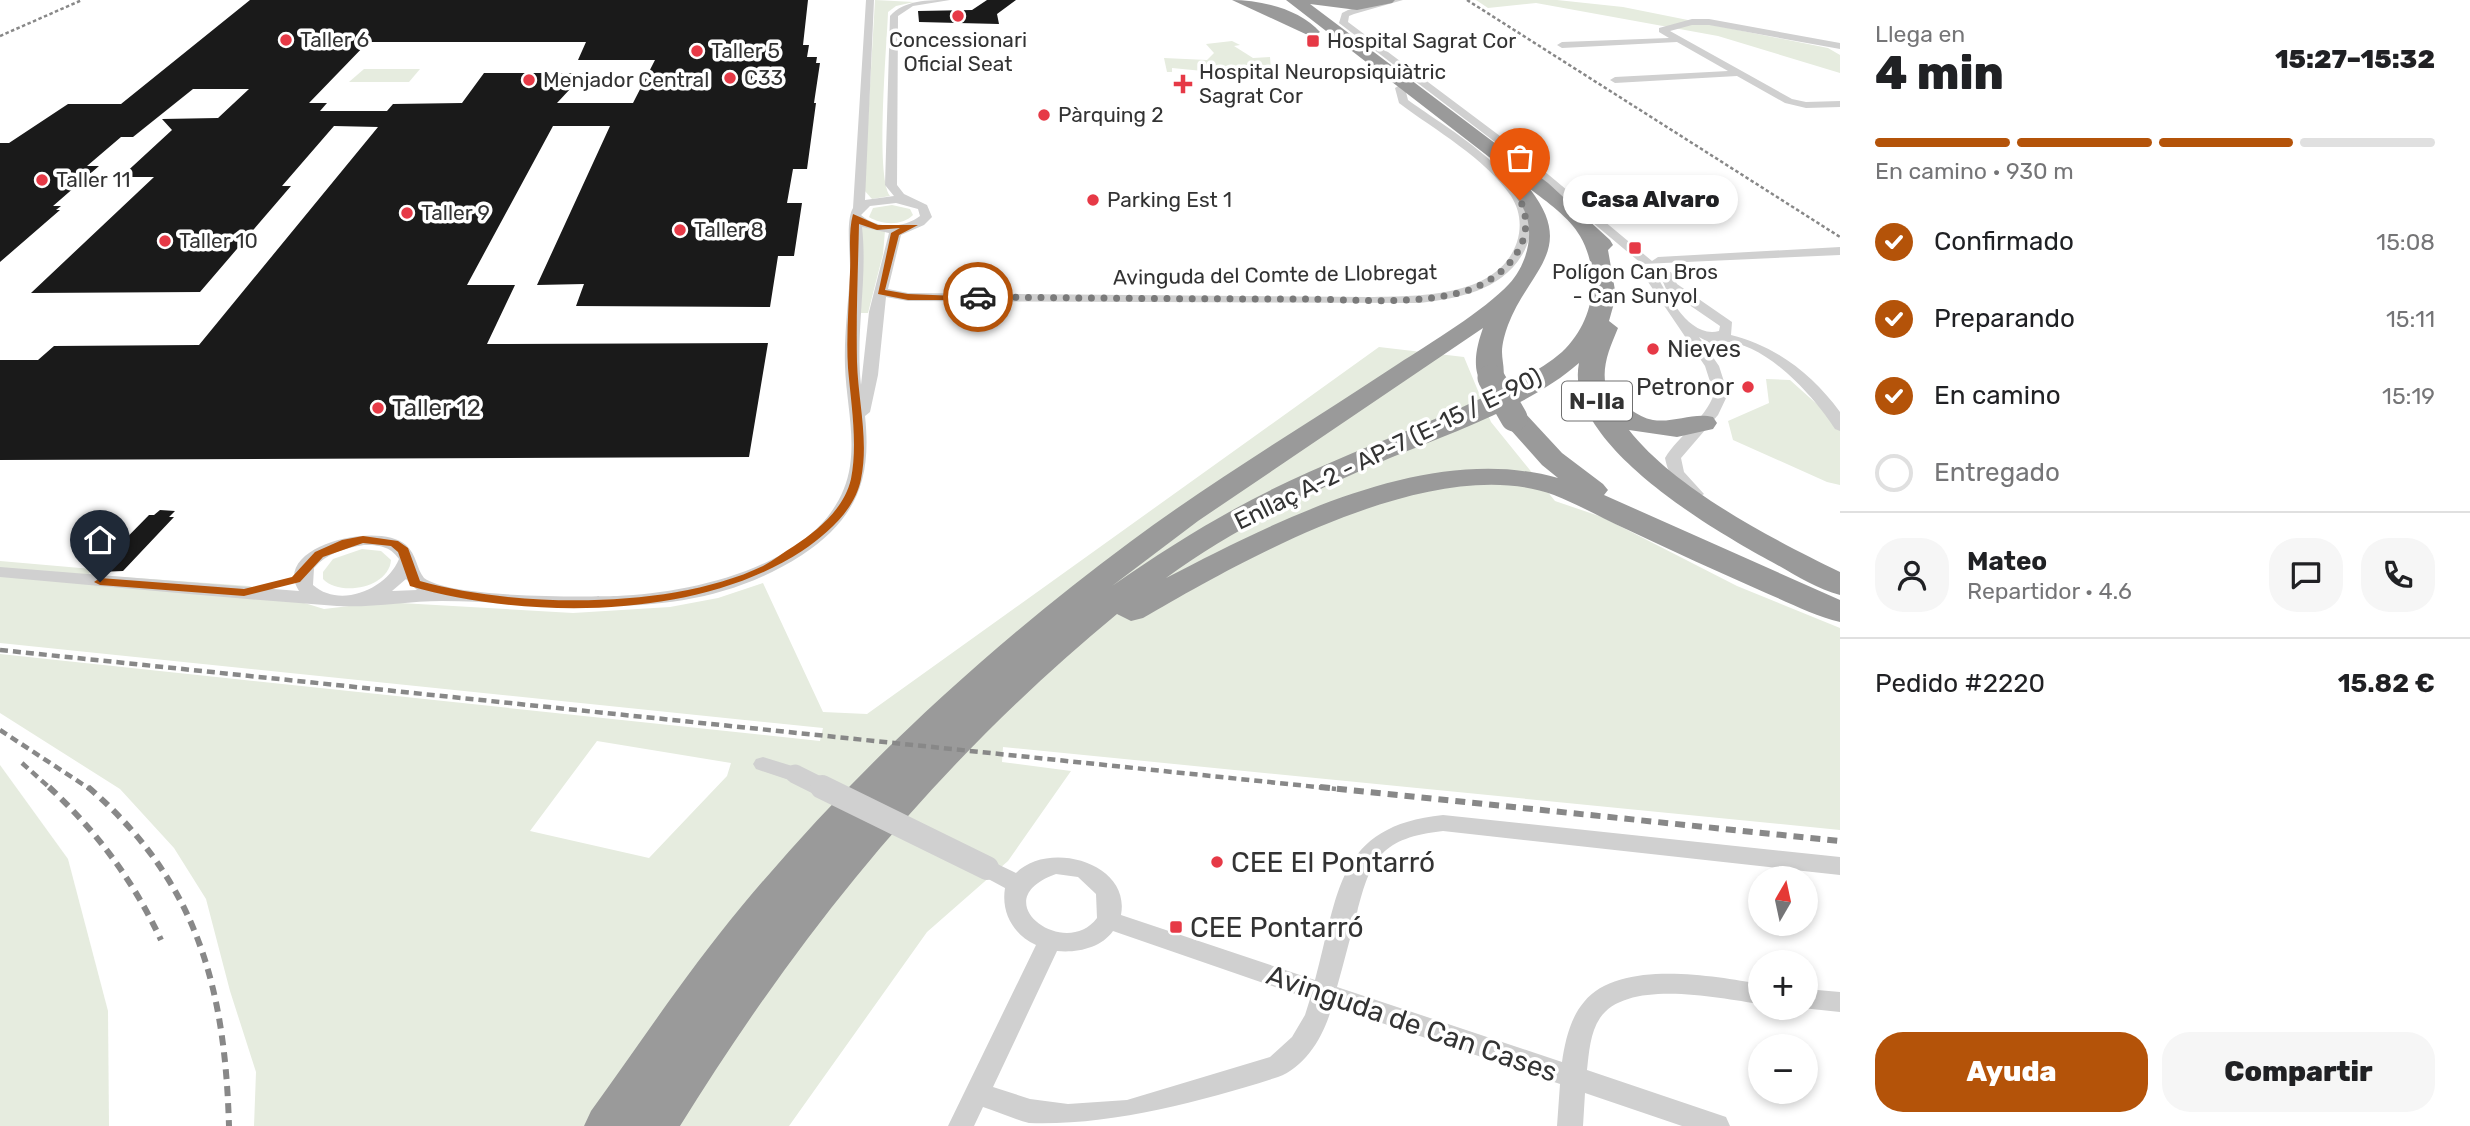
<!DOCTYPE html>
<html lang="es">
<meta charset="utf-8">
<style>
body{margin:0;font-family:Rubik,sans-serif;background:#f6f6f6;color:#202124;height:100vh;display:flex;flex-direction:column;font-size:26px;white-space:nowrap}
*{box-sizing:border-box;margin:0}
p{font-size:23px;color:#757577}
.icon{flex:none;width:38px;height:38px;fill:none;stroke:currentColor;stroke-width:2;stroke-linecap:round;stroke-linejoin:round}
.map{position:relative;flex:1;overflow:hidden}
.drawer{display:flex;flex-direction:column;background:#fff;width:630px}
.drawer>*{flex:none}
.needle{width:46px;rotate:9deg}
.controls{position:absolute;left:1748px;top:866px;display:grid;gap:14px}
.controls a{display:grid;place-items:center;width:70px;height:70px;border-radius:50%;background:#fff;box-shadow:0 4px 10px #0003;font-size:35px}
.pin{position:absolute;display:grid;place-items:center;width:60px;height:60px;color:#fff;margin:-72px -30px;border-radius:50% 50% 50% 0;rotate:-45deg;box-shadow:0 0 7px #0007}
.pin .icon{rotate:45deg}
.courier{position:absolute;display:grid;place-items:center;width:70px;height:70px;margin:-35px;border:5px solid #b45309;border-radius:50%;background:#fff;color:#222;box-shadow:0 2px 9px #0007}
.bubble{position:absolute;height:49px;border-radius:24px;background:#fff;box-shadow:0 4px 10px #0003;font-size:23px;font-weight:800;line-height:49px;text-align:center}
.summary em{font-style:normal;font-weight:800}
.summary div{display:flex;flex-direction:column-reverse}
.summary{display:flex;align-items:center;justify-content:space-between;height:119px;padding:0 35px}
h1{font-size:46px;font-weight:800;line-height:52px}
.bar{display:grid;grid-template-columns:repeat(4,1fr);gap:10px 7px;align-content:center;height:84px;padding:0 35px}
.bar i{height:9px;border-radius:5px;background:#e0e0e0}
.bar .current{background:#b45309}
.bar p{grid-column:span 4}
.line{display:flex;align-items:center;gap:18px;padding:0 35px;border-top:2px solid #e0e0e0}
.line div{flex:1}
.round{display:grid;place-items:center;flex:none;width:74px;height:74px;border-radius:28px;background:#f6f6f6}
ol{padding:0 35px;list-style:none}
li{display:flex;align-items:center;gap:21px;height:77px}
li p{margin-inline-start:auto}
li .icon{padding:7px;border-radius:50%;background:#b45309;color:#fff;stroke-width:4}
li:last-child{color:#757577}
li i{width:38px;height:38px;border:4px solid #e0e0e0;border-radius:50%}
.button{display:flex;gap:14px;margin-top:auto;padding:14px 35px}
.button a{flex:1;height:80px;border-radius:28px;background:#b45309;color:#fff;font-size:28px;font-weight:800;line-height:80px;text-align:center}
.button a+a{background:#f6f6f6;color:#202124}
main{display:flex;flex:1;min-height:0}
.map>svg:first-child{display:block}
.green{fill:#e6ecdf;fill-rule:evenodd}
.building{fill:#1a1a1a;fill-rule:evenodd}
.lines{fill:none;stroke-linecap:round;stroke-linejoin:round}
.street{fill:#d0d0d0;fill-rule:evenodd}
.highway{fill:#9a9a9a;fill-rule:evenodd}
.rail-far2{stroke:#888;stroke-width:2.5;stroke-dasharray:3.5 2.5;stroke-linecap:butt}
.rail-far1{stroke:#888;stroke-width:4.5;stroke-dasharray:8 5;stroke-linecap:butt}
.rail{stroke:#888;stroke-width:6;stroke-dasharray:10 7;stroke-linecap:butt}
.street-bridge-far1{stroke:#d0d0d0;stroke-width:19}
.street-bridge{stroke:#d0d0d0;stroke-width:24}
.highway-bridge{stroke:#9a9a9a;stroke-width:27}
.route{fill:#b45309}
.done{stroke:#7a7a7a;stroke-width:7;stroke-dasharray:0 12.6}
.poi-dot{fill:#e63946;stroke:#fff;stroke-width:2.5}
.labels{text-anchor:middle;stroke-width:7;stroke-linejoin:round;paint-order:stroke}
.far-poi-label{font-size:21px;fill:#333;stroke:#fff;text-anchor:start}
.far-street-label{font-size:21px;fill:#333;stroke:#fff}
.shield{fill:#fff;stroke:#707070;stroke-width:2}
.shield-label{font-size:23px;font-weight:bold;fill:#333}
.poi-label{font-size:24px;fill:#333;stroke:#fff;text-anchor:start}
.street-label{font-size:24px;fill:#333;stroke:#fff}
.near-poi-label{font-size:28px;fill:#333;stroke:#fff;text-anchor:start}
.near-street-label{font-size:28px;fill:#333;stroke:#fff}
</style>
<main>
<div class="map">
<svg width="1840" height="1126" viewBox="0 0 1840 1126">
<rect width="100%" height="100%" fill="#fff"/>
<g class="green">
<path d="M875,0L914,2L896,6L888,12C887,44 875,176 890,196L872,199L864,190Z"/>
<polygon points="1476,0 1557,0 1623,7 1828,48 1840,55 1840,73 1718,36 1536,3 1488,8"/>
<polygon points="1232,41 1240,45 1234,46 1253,58 1270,57 1271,69 1203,71 1172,68 1172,72 1167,72 1164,58 1207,60 1214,53 1206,44"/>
<polygon points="364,69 420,69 409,82 349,82"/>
<path d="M892,205L910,209L913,215C902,226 882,225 869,217L873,208Z"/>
<polygon points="862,227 885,231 883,254 868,313 861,313"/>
<path d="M1379,347L1464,357L1491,422L1555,501L1602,517L1737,586L1840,628V830L1003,747L1002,762L1071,771L1008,861L927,932L789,1126H254L256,1072L230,991L206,899L174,848L120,789L0,713V654L820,741L823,728L0,643V561L92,569L89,574L108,576L249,586L324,609L383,602L573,613L670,607L718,598L763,583L823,712L867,714ZM597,741L731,763L727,776L649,858L530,831Z"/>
<polygon points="1766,379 1790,380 1829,415 1840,415 1840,485 1827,482 1733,440 1728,421 1769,403"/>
<path d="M362,549L381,551L391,560C389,588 340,597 323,579V572L333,559Z"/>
<polygon points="0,765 68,859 108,1011 109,1126 0,1126"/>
</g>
<g class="building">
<path d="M250,0H808L803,45H809L807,57H817L816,63H820L814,103H816L807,169H793L787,203H802L794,256H778L770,307L576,306L584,284L537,285L610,126H553L467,285H515L487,344L768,343L749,457L0,460V360H38L54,346L199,345L378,127L334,126L282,186H291L200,292L31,293L154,177H121L172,130L162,119L218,118L249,89H193L133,137H121L87,166H99L53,206H61L56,210H60L0,262V143H9L68,104H121ZM368,42H586L578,60H655L633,103H557L585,73H484L462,103L393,104L387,111H320L327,103H309Z"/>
<polygon points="987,0 1016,0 997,14 999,24 919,22 918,11 972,10"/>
<polygon points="160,510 175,511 169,517 174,517 123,571 99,572 102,569 97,568 149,515 154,515"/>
</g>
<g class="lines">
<g class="street">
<path d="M866,0H874L865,200L894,196L885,185L890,16C904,0 928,0 950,0L913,6L898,16L897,185L904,194L927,205L932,217L924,225L901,235L888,289L908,293L1370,297C1418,296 1498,298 1517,242C1522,226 1520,210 1511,196C1484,157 1436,131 1399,103L1395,88L1400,85L1405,88L1408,100C1450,131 1562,191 1522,255C1500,291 1459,298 1420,303L908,301L886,297L878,375L870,412L865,416C872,480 856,519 802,555C689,628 568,602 442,601C408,601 371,608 337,606C225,598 112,587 0,577V567L299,591C270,547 378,520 406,545C417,555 416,568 424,578C451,598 578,597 617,596C697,593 836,562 850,466C855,433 846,399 845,366C844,336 848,305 850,275C851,258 845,221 853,208ZM896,203L918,209L920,216C903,229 877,229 861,215L870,206ZM862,227L889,233L869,312L861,385C855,332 868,279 862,227ZM364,545C379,545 390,546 399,559C387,589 340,609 313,585L314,568C327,553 345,548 364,545ZM406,579L417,590L392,591Z"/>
<polygon points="1389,0 1403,0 1354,14 1349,16 1348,22 1520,151 1652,261 1658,257 1840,247 1840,255 1642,264 1512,155 1339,23 1342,13 1348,10"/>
<polygon points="1692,19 1709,19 1840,43 1840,49 1709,25 1692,25 1670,31 1792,99 1806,102 1840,101 1840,107 1806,108 1785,103 1737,76 1615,83 1610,80 1615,77 1728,71 1677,42 1562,48 1557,45 1562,42 1669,38 1659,32 1659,28"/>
<path d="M1648,269L1653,270C1667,292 1688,339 1719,331L1720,326L1666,289L1660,275L1661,272H1671L1677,284L1732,322L1731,335C1776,346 1813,375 1840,412V431L1835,429C1813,395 1757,331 1710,343L1699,337L1719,366L1728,394L1718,415L1681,458L1684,472L1704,494L1696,499C1679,495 1668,474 1665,458C1679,435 1705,420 1714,394L1705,366L1642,273Z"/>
<polygon points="763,757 802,769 805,774 802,779 795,782 756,769 753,764 756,759"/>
<path d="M1443,815L1840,857V875L1443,831C1382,838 1371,857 1357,913C1350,938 1344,962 1337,987L1562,1062C1565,1042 1570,1018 1584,1002C1619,959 1713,976 1760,984V1004C1719,998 1627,978 1600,1018C1590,1033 1589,1053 1587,1070L1726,1117L1730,1126H1682L1585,1093L1583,1126H1557L1560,1084L1332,1006C1325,1034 1306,1067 1278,1077C1203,1101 1109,1126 1029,1123C1014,1119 998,1112 983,1107L974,1126H948L1036,945C1013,934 1001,913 1005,888L979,874L976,868L979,862L987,859L1016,873C1048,840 1131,862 1121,915L1315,980C1339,893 1336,826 1443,815ZM1056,874L1078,877L1096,894L1097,918C1065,961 982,900 1056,874ZM1113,931L1310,999L1305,1015L1292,1037L1270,1057L1127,1100L1068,1104L1030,1099L993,1087L1057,951C1077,953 1101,948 1113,931Z"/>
<polygon points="1806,989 1840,992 1840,1012 1802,1008 1806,1008"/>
</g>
<g class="highway">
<path d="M1232,0C1261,0 1300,9 1320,32L1312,37Z"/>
<path d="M1286,0H1395L1392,3L1357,10L1310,4L1548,183L1610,240L1613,245L1608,250L1616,296L1609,321L1618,328C1608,352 1599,372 1609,397C1625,403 1636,417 1653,420C1674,423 1694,412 1713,417L1717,423L1713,429L1677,437L1629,430C1675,489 1774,540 1840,572V595C1816,589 1794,574 1772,562C1713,530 1563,443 1579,363C1530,406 1451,433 1390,458C1312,491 1234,528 1166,578C1278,520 1429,442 1558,478L1542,465L1500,418L1504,412H1524L1562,453L1603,484L1608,490L1604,495L1840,600V622C1815,616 1790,603 1766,593C1719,572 1672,551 1626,529C1602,518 1579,505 1554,495C1435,451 1244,559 1143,618L1131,621L1117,614C938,762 802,929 680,1126H584L591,1111C641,1042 687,972 741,907C854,771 988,647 1130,542C1216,478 1309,423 1398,364C1429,344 1485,310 1509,284C1527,265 1536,231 1523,208C1518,198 1509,189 1503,180L1511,174ZM1530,189C1546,201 1570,218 1580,236C1602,274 1594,322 1562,352C1539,372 1511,384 1484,397C1427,424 1367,446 1309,472C1239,503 1175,542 1112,586L1198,521L1483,328C1477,345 1471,368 1482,384H1500C1507,374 1502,363 1502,352C1502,344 1505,333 1508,325C1529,270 1577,250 1530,189Z"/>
</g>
<g class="rail-far2">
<polyline points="1467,0 1840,237"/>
<polyline points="0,36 82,0"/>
</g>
<g class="rail-far1">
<polyline points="0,650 1336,789"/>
<polyline points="0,730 90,789"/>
<polyline points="22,763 51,789"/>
</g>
<g class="rail">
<path d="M49,787C97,832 133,880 161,940"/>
<path d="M88,787C197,881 225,987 229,1126"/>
<polyline points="1320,787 1840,841"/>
</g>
<polyline class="street-bridge-far1" points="795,774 825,789"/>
<polyline class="street-bridge" points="822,787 987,868"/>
<polyline class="highway-bridge" points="1491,378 1514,418"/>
</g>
<path class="route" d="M853,214L878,225H918L899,235L885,290L908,294L982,297L978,300H908L878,294L891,233L900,228L877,230L859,224C858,270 856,316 857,362C858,400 869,440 861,479C855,510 827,534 802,551C697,620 528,620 410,586L398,552L391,546L363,543L323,557L300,582L244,596L100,585L94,582L100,578L244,589L292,577L315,552L342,540L363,536L398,541L408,548L420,581C516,608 671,610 763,566C774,560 784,552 794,546C818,530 844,509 851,479C858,443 851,404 848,368C846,336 849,304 850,272C851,254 848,232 853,214Z"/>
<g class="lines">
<path class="done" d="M978,297C1086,298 1194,299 1302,299C1354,299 1415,306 1466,291C1504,279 1540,241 1520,200"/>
</g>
<g class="poi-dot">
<circle cx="958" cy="16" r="7"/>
<circle cx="286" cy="40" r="7"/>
<rect x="1306" y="34" width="14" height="14" rx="3.5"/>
<circle cx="697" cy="51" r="7"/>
<circle cx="730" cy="78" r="7"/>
<circle cx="529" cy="80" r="7"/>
<path d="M1179.5 73.5h7v7h7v7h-7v7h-7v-7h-7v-7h7z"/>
<circle cx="1044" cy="115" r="7"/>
<circle cx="42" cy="180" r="7"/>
<circle cx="1093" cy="200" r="7"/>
<circle cx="407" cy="213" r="7"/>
<circle cx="680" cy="230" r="7"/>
<circle cx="165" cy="241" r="7"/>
<rect x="1628" y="241" width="14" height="14" rx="3.5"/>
<circle cx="1653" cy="349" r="7"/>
<circle cx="1748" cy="387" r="7"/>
<circle cx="378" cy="408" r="7"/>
<circle cx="1217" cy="862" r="7"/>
<rect x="1169" y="920" width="14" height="14" rx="3.5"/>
</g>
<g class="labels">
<g class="far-poi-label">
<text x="300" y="47">Taller 6</text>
<text x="958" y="47" text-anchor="middle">Concessionari<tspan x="958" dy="24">Oficial Seat</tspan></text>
<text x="1327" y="48">Hospital Sagrat Cor</text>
<text x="711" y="58">Taller 5</text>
<text x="1199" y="79">Hospital Neuropsiquiàtric<tspan x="1199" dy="24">Sagrat Cor</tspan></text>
<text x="744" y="85">C33</text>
<text x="543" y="87">Menjador Central</text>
<text x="1058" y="122">Pàrquing 2</text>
<text x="56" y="187">Taller 11</text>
<text x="1107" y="207">Parking Est 1</text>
<text x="421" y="220">Taller 9</text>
<text x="694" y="237">Taller 8</text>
<text x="179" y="248">Taller 10</text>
<text x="1635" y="279" text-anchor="middle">Polígon Can Bros<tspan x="1635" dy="24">- Can Sunyol</tspan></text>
</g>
<g class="far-street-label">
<text transform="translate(1275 275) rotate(-1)" y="7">Avinguda del Comte de Llobregat</text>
</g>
<rect class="shield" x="1562" y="381.5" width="70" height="39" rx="5"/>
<g class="shield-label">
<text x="1597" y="409">N-IIa</text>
</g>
<g class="poi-label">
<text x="1667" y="357">Nieves</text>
<text x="1734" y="395" text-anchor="end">Petronor</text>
<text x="392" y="416">Taller 12</text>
</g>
<g class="street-label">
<text transform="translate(1388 449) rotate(-26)" y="8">Enllaç A-2 - AP-7 (E-15 / E-90)</text>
</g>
<g class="near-poi-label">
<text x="1231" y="872">CEE El Pontarró</text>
<text x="1190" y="937">CEE Pontarró</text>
</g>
<g class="near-street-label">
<text transform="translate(1412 1023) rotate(19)" y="10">Avinguda de Can Cases</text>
</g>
</g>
</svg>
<div class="controls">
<a><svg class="needle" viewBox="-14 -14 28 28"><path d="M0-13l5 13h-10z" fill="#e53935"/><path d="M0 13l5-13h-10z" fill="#757577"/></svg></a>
<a>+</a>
<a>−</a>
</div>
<div class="pin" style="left:1520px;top:200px;background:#ea580c"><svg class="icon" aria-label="bag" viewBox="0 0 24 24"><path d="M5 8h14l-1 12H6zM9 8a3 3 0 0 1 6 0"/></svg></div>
<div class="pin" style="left:100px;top:582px;background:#1f2937"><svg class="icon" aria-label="home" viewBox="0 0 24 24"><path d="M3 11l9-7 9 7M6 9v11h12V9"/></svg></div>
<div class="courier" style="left:978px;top:297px"><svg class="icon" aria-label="car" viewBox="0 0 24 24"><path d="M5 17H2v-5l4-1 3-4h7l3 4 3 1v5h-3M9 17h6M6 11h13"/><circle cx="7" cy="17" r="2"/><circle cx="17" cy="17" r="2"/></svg></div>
<div class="bubble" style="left:1563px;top:175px;width:175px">Casa Alvaro</div>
</div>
<section class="drawer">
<div class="summary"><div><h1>4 min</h1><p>Llega en</p></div><em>15:27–15:32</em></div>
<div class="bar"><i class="current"></i><i class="current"></i><i class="current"></i><i></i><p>En camino · 930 m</p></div>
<ol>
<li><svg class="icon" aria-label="check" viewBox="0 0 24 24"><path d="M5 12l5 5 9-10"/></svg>Confirmado<p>15:08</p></li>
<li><svg class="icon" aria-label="check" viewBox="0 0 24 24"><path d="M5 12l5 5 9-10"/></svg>Preparando<p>15:11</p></li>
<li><svg class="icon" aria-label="check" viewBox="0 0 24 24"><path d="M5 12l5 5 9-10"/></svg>En camino<p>15:19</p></li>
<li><i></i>Entregado</li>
</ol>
<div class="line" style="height:126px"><a class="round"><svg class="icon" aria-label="person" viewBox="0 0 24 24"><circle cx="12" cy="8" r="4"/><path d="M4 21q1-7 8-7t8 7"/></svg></a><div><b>Mateo</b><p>Repartidor · 4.6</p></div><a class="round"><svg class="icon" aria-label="chat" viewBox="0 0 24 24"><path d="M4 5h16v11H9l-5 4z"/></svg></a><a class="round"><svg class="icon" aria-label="phone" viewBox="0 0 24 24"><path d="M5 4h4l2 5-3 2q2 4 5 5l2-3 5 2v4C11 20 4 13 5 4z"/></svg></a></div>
<div class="line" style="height:91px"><div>Pedido #2220</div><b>15.82 €</b></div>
<div class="button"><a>Ayuda</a><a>Compartir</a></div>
</section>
</main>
